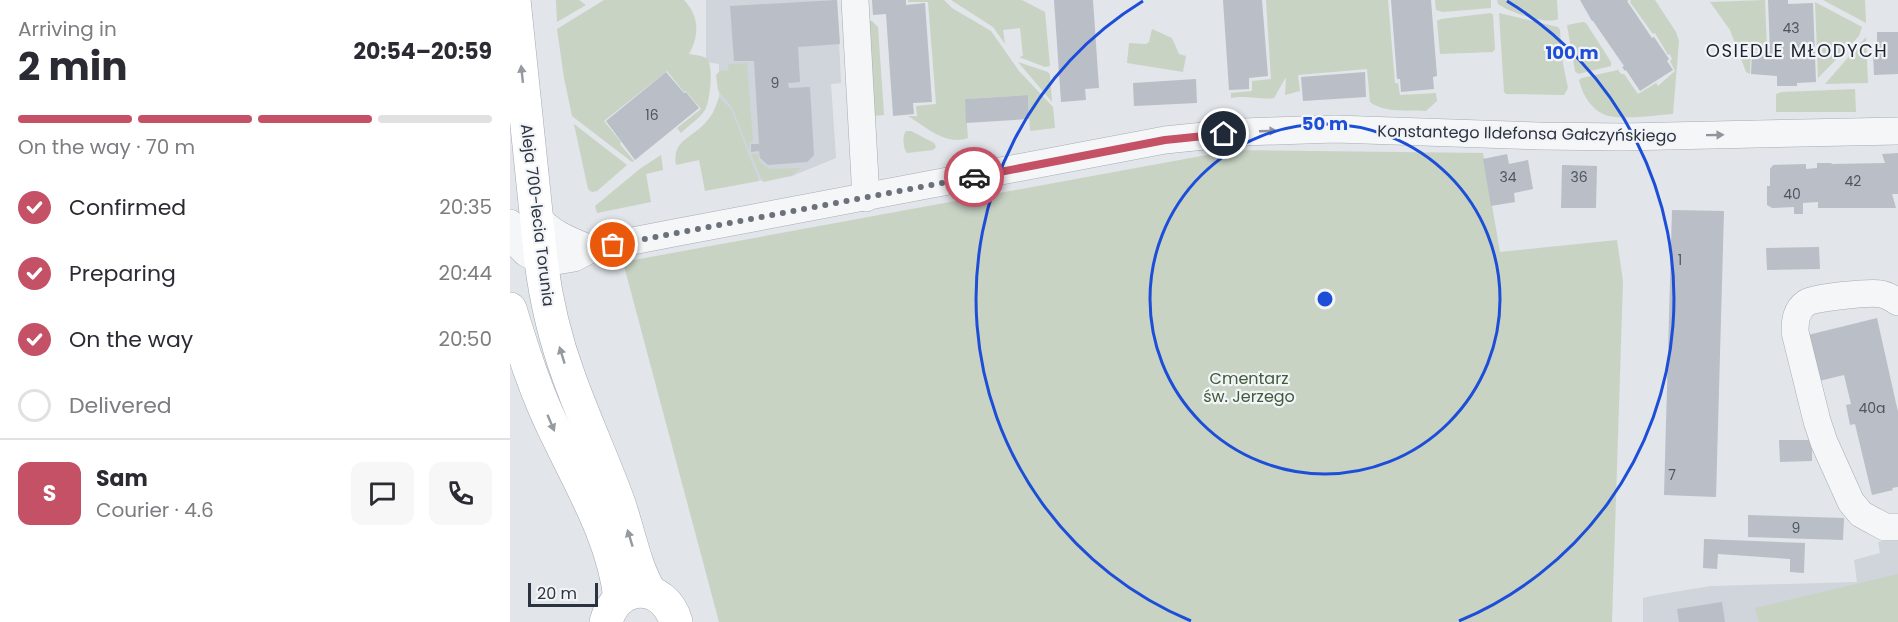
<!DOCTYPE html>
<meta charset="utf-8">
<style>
body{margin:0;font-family:Poppins,sans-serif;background:#f7f7f7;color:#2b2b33;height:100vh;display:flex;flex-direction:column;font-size:22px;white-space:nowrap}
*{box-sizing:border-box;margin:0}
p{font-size:20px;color:#7c7c81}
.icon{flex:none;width:33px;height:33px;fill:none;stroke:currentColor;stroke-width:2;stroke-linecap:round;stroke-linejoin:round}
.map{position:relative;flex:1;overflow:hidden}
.sheet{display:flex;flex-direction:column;background:#fff;width:510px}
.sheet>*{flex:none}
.scale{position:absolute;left:18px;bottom:15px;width:70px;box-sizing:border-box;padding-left:6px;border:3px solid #2b3340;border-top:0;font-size:16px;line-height:21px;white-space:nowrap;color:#2b3340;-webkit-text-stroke:4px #f2f4f7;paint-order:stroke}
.pin{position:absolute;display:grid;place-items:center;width:51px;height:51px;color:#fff;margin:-26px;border:3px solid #fff;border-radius:50%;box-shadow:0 2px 6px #0007}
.courier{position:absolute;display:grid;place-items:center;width:60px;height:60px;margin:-30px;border:4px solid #c45165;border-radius:50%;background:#fff;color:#222;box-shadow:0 2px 8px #0007}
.headline em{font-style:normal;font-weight:700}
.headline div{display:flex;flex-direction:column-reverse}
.headline{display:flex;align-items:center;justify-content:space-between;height:102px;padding:0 18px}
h1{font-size:39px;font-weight:700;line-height:45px}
.bar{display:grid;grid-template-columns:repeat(4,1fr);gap:9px 6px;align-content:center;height:72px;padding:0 18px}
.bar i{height:8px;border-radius:4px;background:#e1e1e2}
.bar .selected{background:#c45165}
.bar p{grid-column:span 4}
.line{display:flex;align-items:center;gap:15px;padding:0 18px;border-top:2px solid #e1e1e2}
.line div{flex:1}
.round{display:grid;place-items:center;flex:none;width:63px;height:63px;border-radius:12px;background:#f7f7f7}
ol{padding:0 18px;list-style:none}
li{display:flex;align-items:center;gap:18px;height:66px}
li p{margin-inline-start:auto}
li .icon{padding:6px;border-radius:50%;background:#c45165;color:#fff;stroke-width:4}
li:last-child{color:#7c7c81}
li i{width:33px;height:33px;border:3px solid #e1e1e2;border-radius:50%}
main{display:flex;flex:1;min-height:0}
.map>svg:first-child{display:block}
.built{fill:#d0d4db}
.green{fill:#c8d3c4}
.building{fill:#babec6}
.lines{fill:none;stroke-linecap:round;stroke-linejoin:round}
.minor-casing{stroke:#a7acb3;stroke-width:28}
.major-casing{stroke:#a2aab4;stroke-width:34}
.minor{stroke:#f4f6f8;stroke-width:27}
.major{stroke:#fff;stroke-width:33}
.oneway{fill:#9599a0}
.oneway2{fill:#90949c}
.done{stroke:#6b717b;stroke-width:6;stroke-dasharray:0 10.8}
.route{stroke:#c45165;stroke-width:8}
.ring{fill:none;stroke:#1d4ed8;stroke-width:3}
.labels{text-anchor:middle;stroke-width:4.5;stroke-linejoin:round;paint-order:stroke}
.number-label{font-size:14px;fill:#4f5662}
.street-label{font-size:16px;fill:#2b3340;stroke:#f2f4f7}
.park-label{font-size:16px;fill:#415b3a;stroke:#f2f4f7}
.neighbourhood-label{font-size:18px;letter-spacing:1.5px;fill:#1d2431;stroke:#f2f4f7}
.centre{fill:#1d4ed8;stroke:#f2f4f7;stroke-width:3}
.ring-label{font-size:18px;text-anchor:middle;font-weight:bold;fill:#1d4ed8;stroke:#f2f4f7;stroke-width:4.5;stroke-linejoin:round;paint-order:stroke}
</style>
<main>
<section class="sheet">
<div class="headline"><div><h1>2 min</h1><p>Arriving in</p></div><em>20:54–20:59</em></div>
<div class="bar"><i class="selected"></i><i class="selected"></i><i class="selected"></i><i></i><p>On the way · 70 m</p></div>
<ol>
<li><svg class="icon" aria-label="check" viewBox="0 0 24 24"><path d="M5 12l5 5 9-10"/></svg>Confirmed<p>20:35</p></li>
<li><svg class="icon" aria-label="check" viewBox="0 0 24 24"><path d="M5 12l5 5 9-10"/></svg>Preparing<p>20:44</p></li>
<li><svg class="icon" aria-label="check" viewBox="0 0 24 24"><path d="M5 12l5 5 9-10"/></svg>On the way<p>20:50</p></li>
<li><i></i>Delivered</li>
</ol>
<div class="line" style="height:108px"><b class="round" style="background:#c45165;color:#fff">S</b><div><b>Sam</b><p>Courier · 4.6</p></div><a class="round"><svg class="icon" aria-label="chat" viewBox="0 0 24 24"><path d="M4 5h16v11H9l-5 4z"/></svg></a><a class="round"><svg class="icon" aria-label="phone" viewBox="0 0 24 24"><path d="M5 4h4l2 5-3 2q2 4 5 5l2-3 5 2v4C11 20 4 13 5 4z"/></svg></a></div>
</section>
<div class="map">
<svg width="1388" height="622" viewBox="0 0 1388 622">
<rect width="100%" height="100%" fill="#e2e5e9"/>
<g class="built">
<polygon points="196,0 327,0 331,83 321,84 326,158 282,176 210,186 209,64 196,62"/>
<polygon points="1388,538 1388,622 1133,622 1133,598 1146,595 1201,586 1347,582 1344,560 1370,553 1368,542"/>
</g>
<g class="green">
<polygon points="46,0 69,0 76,5 47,22"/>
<path d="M94,0H174C189,16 190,35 179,54C184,55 193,55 197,59C204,66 200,102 195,110C189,119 178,126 171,133L167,128L191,109L176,91L174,92L157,71L94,121L111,142L110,144L124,161L122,162L62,116L54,78L47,29Z"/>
<path d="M398,0H434L442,8L481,31L509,71L543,107L545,128L520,131L518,95L455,99L458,138C436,146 416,127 398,116H407L406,106L426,104L418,2H398Z"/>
<polygon points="441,0 512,0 535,12 540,66 535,67 509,57 513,56 510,28 493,30 495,44 483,27"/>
<path d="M756,0H878L885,83H888L890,95L926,93L927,101L916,111C899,110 874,113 860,102L857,69L788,75L790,91L775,95L776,77L764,98C750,100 738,95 721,98V93L742,91V81L761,79Z"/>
<polygon points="925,0 981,0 981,8 933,12 926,10"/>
<path d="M987,0H1047L1048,19C1036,25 999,12 988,4Z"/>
<path d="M1121,0H1145L1166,32L1169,41L1163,114C1148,115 1105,121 1093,114C1080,108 1072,93 1069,80L1072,78L1108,70L1111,74H1114L1128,94L1146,83L1148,86L1165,71L1160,61L1162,59L1160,54L1158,55L1145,33L1143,34L1120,2Z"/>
<polygon points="1255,0 1257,49 1241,50 1240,74 1236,72 1220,30 1200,2"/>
<polygon points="1313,0 1355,0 1356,23"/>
<polygon points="1305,2 1352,27 1349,36 1308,78"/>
<polygon points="981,13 983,15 985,49 983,52 930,54 927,21 931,19"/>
<polygon points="989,13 1048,27 1050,30 1053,64 1058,88 1054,95 996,94 994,92"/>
<polygon points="356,21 362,21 368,27 374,115 362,116"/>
<polygon points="1073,22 1076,23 1101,62 1101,66 1068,74 1065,71 1057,25"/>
<polygon points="642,29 662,38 669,54 676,56 673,72 617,63 619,43 636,44 639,42"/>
<polygon points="1356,37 1358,83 1315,84"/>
<polygon points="508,62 538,72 540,75 542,102"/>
<polygon points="237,63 243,142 239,142 240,152 222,107 208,90 206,75 210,71 219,70 218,64"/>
<polygon points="1345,89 1346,112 1266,112 1266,94 1272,92"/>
<path d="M209,97L221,109L249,181L195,191L189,160L166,165C162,139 182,139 196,122C203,115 206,106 209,97Z"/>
<polygon points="64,124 117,165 87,191 82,192 78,189"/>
<path d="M396,131H401L424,143L426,147L423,150L397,153C393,148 392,136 396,131Z"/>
<polygon points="724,150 973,153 990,252 1107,240 1113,281 1102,622 209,622 113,262"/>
<polygon points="241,154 248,154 249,161 259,169 291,168 281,176 253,182"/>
<polygon points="151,155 153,170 136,174 141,202 87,213 85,206 131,168"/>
<polygon points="1388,574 1388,622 1249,622 1245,608"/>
</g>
<g class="building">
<polygon points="327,0 330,44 288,47 290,82 278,83 279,88 300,87 304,155 297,162 258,165 250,158 249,151 241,152 241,144 249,144 244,61 224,61 220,6"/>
<polygon points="362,0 396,0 396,5 415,3 422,102 403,103 404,114 383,116 376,14 363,15"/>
<polygon points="544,0 583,0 589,88 575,89 576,100 551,102"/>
<polygon points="713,0 752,0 758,76 739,78 739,89 719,90"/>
<polygon points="881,0 921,0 927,76 923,77 924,89 891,92 890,79 887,79"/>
<polygon points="1070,0 1119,0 1117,1 1142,38 1144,37 1159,59 1157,61 1163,70 1130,91 1116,70 1115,71 1112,67 1114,66 1083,21 1082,21"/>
<polygon points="1258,0 1278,0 1278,4 1303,3 1306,82 1287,83 1287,86 1267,86 1267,76 1241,74 1242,53 1260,52"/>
<polygon points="1367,32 1388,32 1388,74 1364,75 1363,52 1367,52"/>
<polygon points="156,72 174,93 176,92 189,108 125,160 96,121"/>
<polygon points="855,72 856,97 793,101 791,77"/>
<polygon points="686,79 687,103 624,106 623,83"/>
<polygon points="518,95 519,119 456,123 455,99"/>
<polygon points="1388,153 1388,194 1382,194 1386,208 1308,208 1308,202 1293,203 1293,214 1284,214 1284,207 1262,208 1257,205 1257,186 1260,186 1260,169 1263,165 1296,164 1296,169 1307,168 1307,163 1321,163 1322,164 1375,163 1372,154"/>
<polygon points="997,154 999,164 1018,160 1023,189 1004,193 1005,202 981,206 973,159"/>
<polygon points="1052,165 1087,166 1086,208 1051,208"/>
<polygon points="1162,210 1214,211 1206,497 1154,495"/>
<polygon points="1309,247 1310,269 1257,270 1256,248"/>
<polygon points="1367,318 1388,412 1388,487 1382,488 1383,490 1362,495 1345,424 1340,425 1336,405 1341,404 1334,375 1305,382 1294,336"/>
<polygon points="1269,440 1302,440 1302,461 1270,462"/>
<polygon points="1238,515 1334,518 1333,540 1238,537"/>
<polygon points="1194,539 1295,543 1294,573 1280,572 1280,559 1208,554 1207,569 1193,568"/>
<polygon points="1212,602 1215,622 1169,622 1167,609"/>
</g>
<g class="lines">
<defs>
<g id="minor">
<polyline points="345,0 356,198"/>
<path d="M27,217C44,235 59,240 81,249"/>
<polyline points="0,223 7,244 16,253 31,261 46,261 64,258 81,249 169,232 655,140 733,132 825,129 1029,136 1113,137 1388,131"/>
<path d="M1388,302C1383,299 1378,295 1371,294C1361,292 1305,297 1296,303C1286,310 1285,321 1285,332L1307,421L1314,442L1341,502L1351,514L1360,519L1375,527H1388"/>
</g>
<g id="major">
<path d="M4,0L31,261C36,300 45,339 59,377C74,419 93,460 108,501C119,532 124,565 140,592"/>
<path d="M0,309C13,351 26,393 46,433C71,486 103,538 110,598"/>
<path d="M96,622C107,580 155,582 166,622"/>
</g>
</defs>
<use href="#minor" class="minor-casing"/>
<use href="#major" class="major-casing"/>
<use href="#minor" class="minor"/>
<use href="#major" class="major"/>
</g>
<defs><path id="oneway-solid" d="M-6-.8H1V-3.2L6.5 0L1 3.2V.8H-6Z" transform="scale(1.5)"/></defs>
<g class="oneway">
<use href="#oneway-solid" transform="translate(12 74) rotate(-96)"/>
<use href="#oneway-solid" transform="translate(52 355) rotate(-107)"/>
<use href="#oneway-solid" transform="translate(41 423) rotate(67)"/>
<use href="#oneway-solid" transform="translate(120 538) rotate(-107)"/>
</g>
<g class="oneway2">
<use href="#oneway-solid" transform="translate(758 131) rotate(-2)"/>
<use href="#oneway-solid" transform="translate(1205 135) rotate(-1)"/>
</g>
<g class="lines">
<polyline class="done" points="103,245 464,177"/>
<polyline class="route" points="464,177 655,140 714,134"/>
</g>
<g class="ring">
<circle cx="815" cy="299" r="175"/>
<path d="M681 621A349 349 0 0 1 633 1M997 1A349 349 0 0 1 949 621"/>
</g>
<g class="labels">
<g class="number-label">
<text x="1281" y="33">43</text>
<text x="265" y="88">9</text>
<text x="142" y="120">16</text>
<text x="998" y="182">34</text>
<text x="1069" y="182">36</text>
<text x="1343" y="186">42</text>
<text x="1282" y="199">40</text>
<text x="1170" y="265">1</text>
<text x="1362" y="413">40a</text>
<text x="1162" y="480">7</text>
<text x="1286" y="533">9</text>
</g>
<g class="street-label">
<text transform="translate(1017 133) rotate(1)" y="6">Konstantego Ildefonsa Gałczyńskiego</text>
<text transform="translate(28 215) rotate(83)" y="6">Aleja 700-lecia Torunia</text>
</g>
<g class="park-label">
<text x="739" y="384">Cmentarz<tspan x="739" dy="18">św. Jerzego</tspan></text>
</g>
<g class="neighbourhood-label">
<text x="1287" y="57">OSIEDLE MŁODYCH</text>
</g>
</g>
<circle cx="815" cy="299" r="9" class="centre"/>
<g class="ring-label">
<text x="1062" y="59">100 m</text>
<text x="815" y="130">50 m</text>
</g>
</svg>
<div class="scale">20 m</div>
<div class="pin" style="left:103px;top:245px;background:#ea580c"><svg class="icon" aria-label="bag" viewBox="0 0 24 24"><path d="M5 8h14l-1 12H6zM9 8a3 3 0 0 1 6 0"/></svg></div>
<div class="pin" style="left:714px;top:134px;background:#1f2937"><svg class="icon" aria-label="home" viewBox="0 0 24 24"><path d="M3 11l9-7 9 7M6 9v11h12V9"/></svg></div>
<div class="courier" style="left:464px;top:177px"><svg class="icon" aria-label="car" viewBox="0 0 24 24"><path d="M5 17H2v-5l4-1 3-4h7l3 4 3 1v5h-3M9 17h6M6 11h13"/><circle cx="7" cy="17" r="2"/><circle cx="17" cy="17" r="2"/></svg></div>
</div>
</main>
